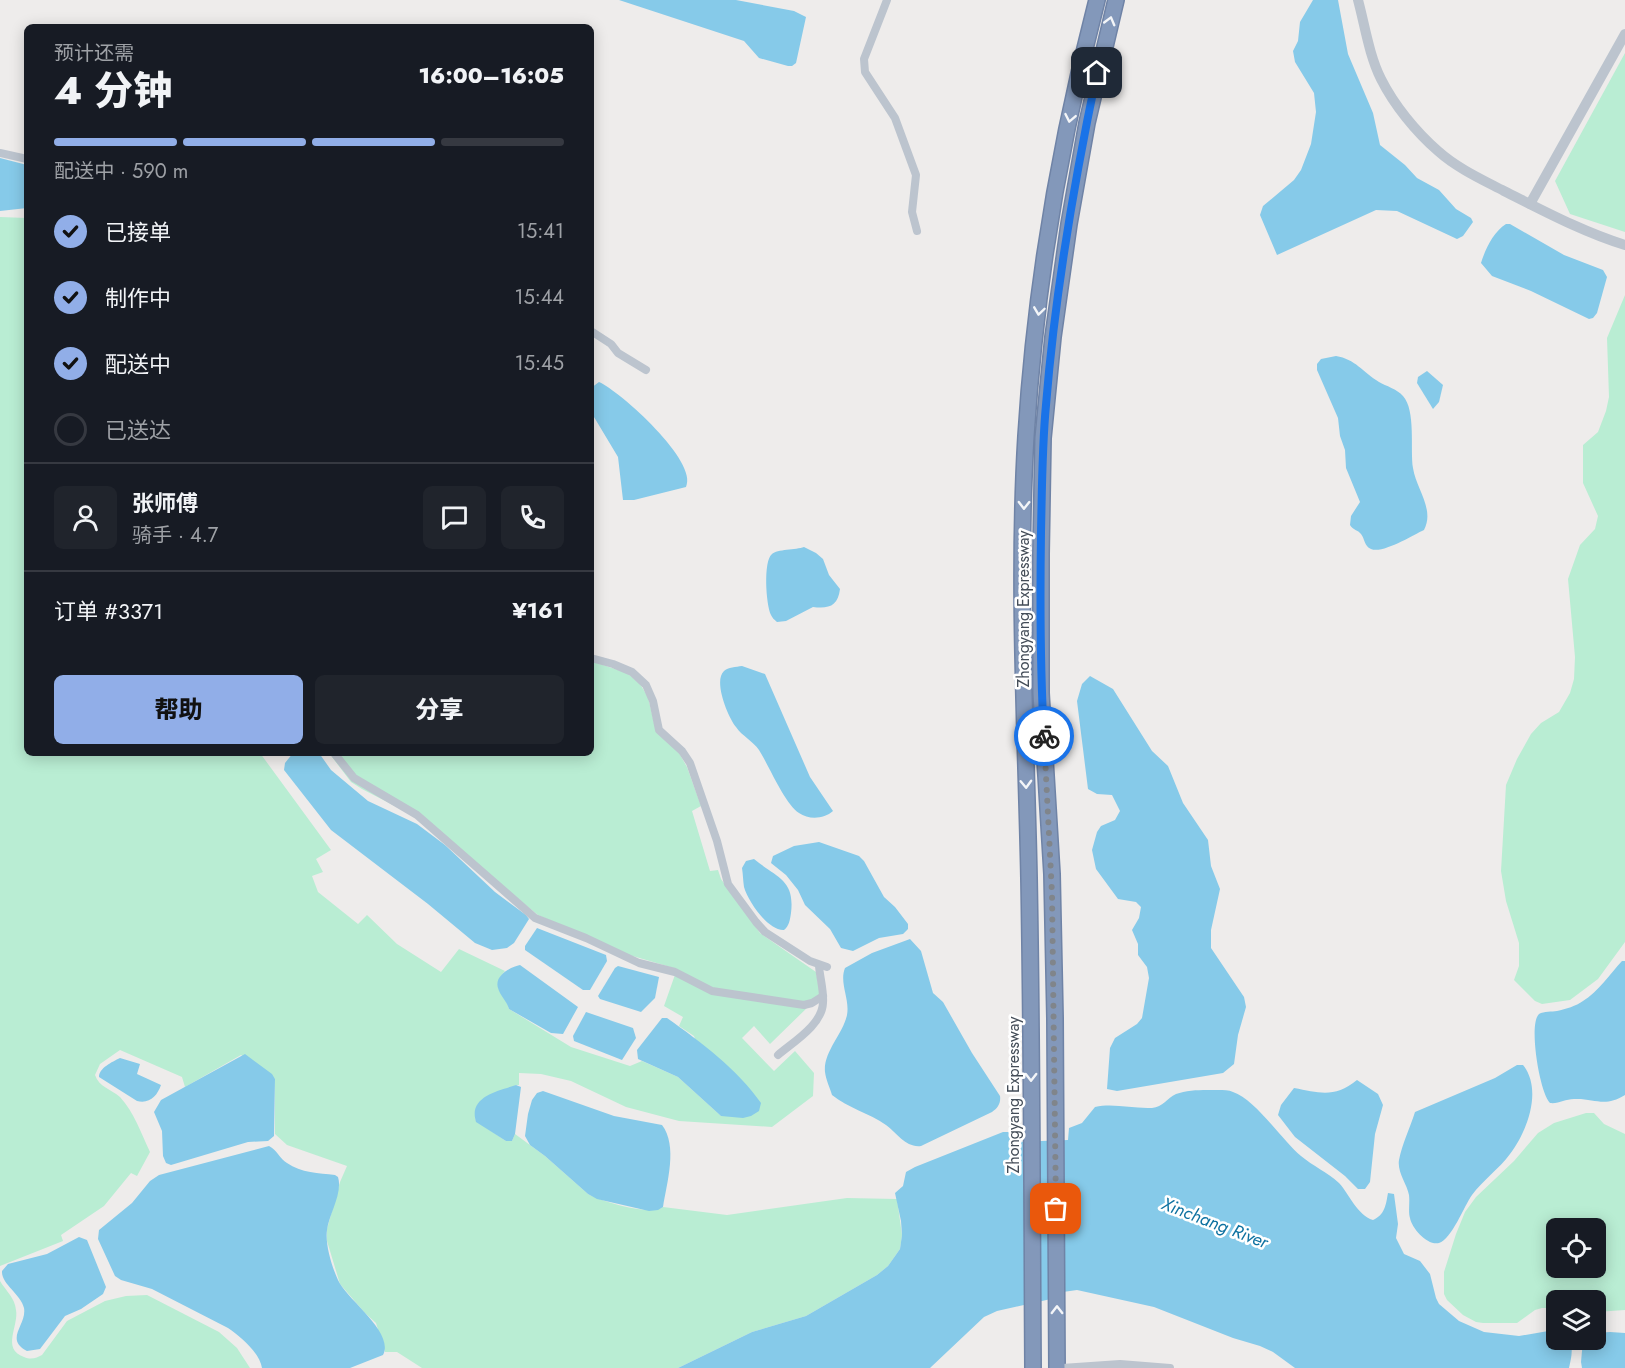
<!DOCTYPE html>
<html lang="zh">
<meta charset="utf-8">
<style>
body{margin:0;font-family:Jost,"Noto Sans SC",sans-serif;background:#20242c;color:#f1f3f6;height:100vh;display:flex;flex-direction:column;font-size:22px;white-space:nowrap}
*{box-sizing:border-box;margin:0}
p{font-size:20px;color:#9ea1a6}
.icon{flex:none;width:33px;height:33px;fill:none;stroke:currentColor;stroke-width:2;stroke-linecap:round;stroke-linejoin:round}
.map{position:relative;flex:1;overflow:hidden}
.drawer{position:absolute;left:24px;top:24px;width:570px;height:732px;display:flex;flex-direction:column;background:#171b24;border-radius:9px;box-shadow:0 3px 15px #0003}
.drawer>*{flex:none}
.fabs{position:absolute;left:1546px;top:1218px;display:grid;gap:12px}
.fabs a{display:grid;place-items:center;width:60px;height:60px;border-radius:9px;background:#171b24;box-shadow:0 3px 15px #0003;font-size:30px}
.pin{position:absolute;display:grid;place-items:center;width:51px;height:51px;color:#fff;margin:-26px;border-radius:12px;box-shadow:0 3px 9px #0006}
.courier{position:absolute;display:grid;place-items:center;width:60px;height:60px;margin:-30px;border:4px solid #1a73e8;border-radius:50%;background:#fff;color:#222;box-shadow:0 2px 8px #0007}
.headline em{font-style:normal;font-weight:800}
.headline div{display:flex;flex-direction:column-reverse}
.headline{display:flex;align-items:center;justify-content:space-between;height:102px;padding:0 30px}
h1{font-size:39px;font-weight:800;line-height:45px}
.bar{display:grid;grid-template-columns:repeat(4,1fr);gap:9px 6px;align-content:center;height:72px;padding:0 30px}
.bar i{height:8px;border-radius:4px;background:#363941}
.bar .active{background:#91aee8}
.bar p{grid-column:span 4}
.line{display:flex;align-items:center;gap:15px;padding:0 30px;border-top:2px solid #363941}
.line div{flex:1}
.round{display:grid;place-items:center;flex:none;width:63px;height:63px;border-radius:9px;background:#20242c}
ol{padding:0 30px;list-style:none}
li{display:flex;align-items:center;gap:18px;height:66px}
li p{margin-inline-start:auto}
li .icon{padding:6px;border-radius:50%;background:#91aee8;color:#111;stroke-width:4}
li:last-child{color:#9ea1a6}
li i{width:33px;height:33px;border:3px solid #363941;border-radius:50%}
.cta{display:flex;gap:12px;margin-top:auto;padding:12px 30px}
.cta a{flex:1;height:69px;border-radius:9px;background:#91aee8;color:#111;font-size:24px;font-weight:800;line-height:69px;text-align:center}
.cta a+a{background:#20242c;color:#f1f3f6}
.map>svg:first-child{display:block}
.green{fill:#b9edd3;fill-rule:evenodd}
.water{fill:#86cae9}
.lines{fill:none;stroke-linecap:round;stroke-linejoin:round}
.motorway-casing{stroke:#6f83a6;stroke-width:18}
.minor{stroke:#bcc4ce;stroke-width:8}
.tertiary{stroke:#bcc4ce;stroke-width:10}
.motorway{stroke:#8398ba;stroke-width:15}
.oneway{stroke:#f3f5f8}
.done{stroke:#80858b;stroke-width:6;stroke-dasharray:0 10.8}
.route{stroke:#1a73e8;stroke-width:8}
.labels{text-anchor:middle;stroke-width:5;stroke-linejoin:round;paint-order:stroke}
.street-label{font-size:16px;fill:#444d58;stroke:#fff}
.water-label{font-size:18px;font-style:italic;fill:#0f72a1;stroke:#fff}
</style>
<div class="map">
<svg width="1625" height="1368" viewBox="0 0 1625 1368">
<rect width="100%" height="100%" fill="#eeeceb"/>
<g class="green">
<polygon points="1625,53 1625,232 1570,214 1555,181"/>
<path d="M0,217L27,218V753H260L331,850L316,859L323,872L312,876L318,892L358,924L367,915L397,944L441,972L459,949L505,971C489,989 505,992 509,1009L571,1047L630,1066L642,1061L678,1077L721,1116L694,1036L679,1026L683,1017L664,1006L677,969L619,952L538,915L416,817L362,789L351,782L329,753H591V661L627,673L640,684L648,697L654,723L679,753L687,767L701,806L692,811L710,871L718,870L721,879L760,933L816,972L820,994L811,1004L770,1044L754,1026L742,1038L774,1071L795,1051L814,1073L813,1096L772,1127L679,1121L626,1107L571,1081L541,1074L519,1073V1085H516L475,1117L476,1121L506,1141H512L515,1134L545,1156L588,1194C603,1202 650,1216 663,1207L727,1215L847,1198L897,1199L902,1235L900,1249L888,1266L877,1275L806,1316L752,1332L678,1368H422L397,1352H385L376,1323L365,1313L340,1284L327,1241V1229L340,1182L347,1166L287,1145L275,1134V1079L241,1055L185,1087L182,1077L120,1050L100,1064L95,1075C99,1087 111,1089 120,1097C134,1112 141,1133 150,1152L137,1176L131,1173L104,1206L61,1235L63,1241L0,1266Z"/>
<polygon points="1625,295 1625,942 1598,979 1570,1000 1542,1004 1535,1001 1514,980 1519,966 1519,943 1506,901 1501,871 1506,785 1517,759 1531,734 1541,723 1559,712 1570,693 1574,679 1575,657 1568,579 1580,545 1595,529 1598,516 1583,483 1583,445 1598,432 1606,411 1609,397 1607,338"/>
<path d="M1586,1113H1594L1604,1124L1625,1134V1310L1596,1312V1300H1557V1308H1542L1535,1310L1517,1323H1483L1476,1322L1463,1315L1447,1300L1444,1294V1272L1456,1234L1465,1212L1476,1197L1514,1161L1538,1133L1554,1123ZM1557,1228H1596V1268H1557Z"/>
<path d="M0,1281C6,1291 15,1298 16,1310C19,1326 1,1349 24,1357C31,1360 37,1358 42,1355L67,1321L105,1301L126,1296L147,1295L219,1332L237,1348L250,1368H0Z"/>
</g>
<g class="water">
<polygon points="619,0 736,0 794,11 806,17 796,63 792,66 788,66 759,58 744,41"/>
<polygon points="1313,0 1338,0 1348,54 1373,113 1380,145 1405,165 1417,178 1439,190 1456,209 1471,218 1473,222 1463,236 1457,239 1397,211 1376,210 1277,255 1260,215 1263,206 1294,180 1301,170 1311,144 1316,112 1314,93 1295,62 1293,51 1298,41 1300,22"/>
<polygon points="0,158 27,165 27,208 0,211"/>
<path d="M1506,224H1510L1564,255L1603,270L1607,277L1597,313L1593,318L1589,319L1531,291L1492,276L1481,263C1485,250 1493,232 1506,224Z"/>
<path d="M1336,356C1355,359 1363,372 1379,382C1386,386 1397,389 1403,396C1416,410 1410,450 1413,468C1416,489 1435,509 1424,530C1413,535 1383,554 1371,549C1364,546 1365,539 1361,534C1358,530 1353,530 1350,525L1351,516L1360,502L1346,468L1345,450L1340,436L1338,418L1317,370V364L1321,359Z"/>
<polygon points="1427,371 1443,385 1439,402 1433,409 1417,383 1418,377"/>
<path d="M599,382C621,392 699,462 686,487L634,500H623L618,457L591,412V388Z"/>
<path d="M804,547L816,553L823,559L829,575L840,589C838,606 829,609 813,607L786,621L777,622C774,619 773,619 771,615C766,605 763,561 772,554C777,549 796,550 804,547Z"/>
<path d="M742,666L765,674L810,777L833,811C824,819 809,820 799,813C785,804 769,766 759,750C753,741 742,736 736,727C728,717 713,681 724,671C728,667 736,667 742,666Z"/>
<polygon points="1090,676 1113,689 1152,751 1168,766 1183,803 1208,840 1211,866 1220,889 1211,930 1211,948 1244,997 1246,1007 1238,1035 1234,1064 1223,1073 1117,1091 1107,1089 1110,1048 1115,1038 1137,1024 1142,1018 1149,978 1147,967 1138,955 1138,944 1132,930 1139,918 1141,907 1136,902 1118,899 1096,869 1092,850 1097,832 1101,826 1115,820 1120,811 1112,795 1097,794 1088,789 1077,701 1082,684"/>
<polygon points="293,753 319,753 331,770 368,801 417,824 445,845 495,892 526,915 529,919 514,943 507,948 492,950 475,943 428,904 331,830 284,770 285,763"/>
<polygon points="819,842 859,856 864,861 884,897 895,907 908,924 908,929 903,934 879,938 853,951 841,948 830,929 805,905 798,890 786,875 771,863 773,856 794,846"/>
<path d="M754,859C777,878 795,879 791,913C790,920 789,926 784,930C768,931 748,901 744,887C743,881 743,874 742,868L746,861Z"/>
<polygon points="537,928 606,955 607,961 590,990 583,990 525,950 525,946"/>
<path d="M910,939L921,951L933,993L943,1002L972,1053L1000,1096C1001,1103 998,1108 992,1112L921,1146C906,1148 897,1133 886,1125C869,1113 848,1108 832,1095C830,1088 826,1080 825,1072C823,1052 843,1034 847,1015C850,999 839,983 845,968L872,953Z"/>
<path d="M1622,961H1625V1095C1604,1108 1595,1098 1574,1099C1565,1099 1559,1104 1550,1103C1540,1094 1528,1024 1539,1014C1544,1011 1552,1012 1557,1011C1566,1009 1576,1006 1583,1001C1598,992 1610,974 1622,961Z"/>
<path d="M520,965L578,1007L563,1034L551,1033L509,1009C507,1001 500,996 498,988C494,975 511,967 520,965Z"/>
<polygon points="618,966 659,977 655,998 641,1012 600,999 598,996 615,968"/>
<polygon points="586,1012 633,1028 636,1038 622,1060 574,1041 573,1036"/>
<path d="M662,1018H667C701,1042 737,1069 761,1103L759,1111L751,1116L743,1118L721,1116L678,1077L638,1059L637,1050Z"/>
<polygon points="245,1054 272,1074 275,1079 274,1136 268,1141 248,1142 171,1165 166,1163 163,1156 162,1131 154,1112 161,1100"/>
<path d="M120,1058L140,1064L137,1074L161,1085C157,1096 150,1104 137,1101L99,1077C99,1068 112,1062 120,1058Z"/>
<path d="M1517,1065H1523C1543,1090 1527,1132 1510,1154C1499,1169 1483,1180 1472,1195C1464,1206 1452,1239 1439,1243C1428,1246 1412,1229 1410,1218C1408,1211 1410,1203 1409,1195C1407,1184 1397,1172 1399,1160C1402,1144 1410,1128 1415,1112L1495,1078Z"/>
<path d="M1357,1080L1378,1094L1383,1105L1375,1134L1370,1182L1365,1189H1358L1345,1176L1295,1137L1278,1115L1281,1105L1294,1088C1320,1093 1335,1098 1357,1080Z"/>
<path d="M516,1085L521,1087L515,1134L512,1141H506L476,1122C468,1096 499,1091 516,1085Z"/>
<path d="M1219,1090C1223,1090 1229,1090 1233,1092C1255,1099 1282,1140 1301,1156C1313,1166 1327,1172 1339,1183C1350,1195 1357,1215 1373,1220C1385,1215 1386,1204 1388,1193L1394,1194L1398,1224L1396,1238L1404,1254L1420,1261L1430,1274L1436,1298L1439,1304L1459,1321L1484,1332L1519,1336L1554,1330L1557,1331V1340H1569C1574,1348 1571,1359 1569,1368H1295L1273,1352L1260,1346L1233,1338L1154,1307L1077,1290L1063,1292L1051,1299L997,1311L984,1317L930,1368H678L752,1332L806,1316L877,1275L888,1266L900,1249L902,1235L901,1221L895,1193L903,1186L906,1172L915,1167L1003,1132H1016V1142L1068,1140L1069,1128L1082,1123L1095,1107C1114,1103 1133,1109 1152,1108C1163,1107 1167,1098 1176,1094C1189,1089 1206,1090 1219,1090Z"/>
<path d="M543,1091L614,1116L662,1125C678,1146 667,1182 663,1207L658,1210L649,1211L597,1199L588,1194L545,1156L530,1145L525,1136L528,1114L532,1100L537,1093Z"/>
<path d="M269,1146C277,1150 280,1159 287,1163C301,1173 319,1173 335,1175L338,1177C343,1193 329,1214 327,1230C325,1245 332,1267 338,1280C346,1299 395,1332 383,1355L350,1368H262C260,1353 240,1336 228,1328L152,1289L121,1280L115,1276L98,1239L99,1230L132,1203L150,1181L159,1175Z"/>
<path d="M79,1237L87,1240L106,1287L103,1294L81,1309L65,1316L40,1349L27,1351C4,1339 27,1325 24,1308C21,1294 1,1284 2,1271L8,1264L47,1254Z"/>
<polygon points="1610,1332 1625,1333 1625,1368 1582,1368 1581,1362 1583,1340 1596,1340 1596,1333"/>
</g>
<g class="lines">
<defs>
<g id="motorway">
<path d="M1033,1368C1032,1205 1032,1041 1029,878C1026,731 1017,583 1026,436C1035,290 1060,141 1097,0"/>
<polyline points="1057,1368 1055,1018 1052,874 1041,693 1041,554 1043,438 1053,337 1069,224 1087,123 1116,0"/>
</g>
</defs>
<use href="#motorway" class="motorway-casing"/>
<g class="minor">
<polyline points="887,0 864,59 865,72 895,118 916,175 912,212 917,231"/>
<polyline points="0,153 27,159"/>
<polyline points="591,331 611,344 618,353 646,370"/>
<polyline points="591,658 613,664 632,672 646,685 653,701 659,730 682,751 690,763 717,841 728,884 756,922 765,932 810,961 827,967"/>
<polyline points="334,753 354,778 417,815 535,918 586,938 639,963 675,972 712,991 804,1005 812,1003 823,996"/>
<path d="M778,1055C793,1042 822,1025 823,1003C824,991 820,978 819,966"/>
<polyline points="1062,1368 1120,1364 1170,1368"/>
</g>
<g class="tertiary">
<path d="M1358,0C1365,26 1369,55 1381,79C1394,105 1416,132 1438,151C1457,168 1481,179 1504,191C1544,211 1583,232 1625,245"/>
<polyline points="1530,204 1625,34"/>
</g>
<use href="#motorway" class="motorway"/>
</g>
<defs><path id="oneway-chevron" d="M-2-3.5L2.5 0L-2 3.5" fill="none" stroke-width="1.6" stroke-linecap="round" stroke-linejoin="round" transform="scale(1.5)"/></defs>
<g class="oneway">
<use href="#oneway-chevron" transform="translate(1110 21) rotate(-75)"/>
<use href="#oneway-chevron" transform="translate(1070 118) rotate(101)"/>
<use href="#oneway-chevron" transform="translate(1039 311) rotate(98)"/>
<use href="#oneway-chevron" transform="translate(1024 505) rotate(91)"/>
<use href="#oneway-chevron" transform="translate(1026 784) rotate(88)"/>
<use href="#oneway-chevron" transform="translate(1031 1077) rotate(90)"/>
<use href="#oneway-chevron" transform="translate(1057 1310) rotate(-90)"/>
</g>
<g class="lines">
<polyline class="done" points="1044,736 1052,894 1056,1209"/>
<path class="route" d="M1044,736C1040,668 1040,600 1041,532C1042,489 1042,447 1046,405C1055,293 1074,182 1097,73"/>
</g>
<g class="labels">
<g class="street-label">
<text transform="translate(1023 609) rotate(-90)" y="6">Zhongyang Expressway</text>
<text transform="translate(1013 1095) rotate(-90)" y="6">Zhongyang Expressway</text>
</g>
<g class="water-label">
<text transform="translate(1215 1223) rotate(21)" y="6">Xinchang River</text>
</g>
</g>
</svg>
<div class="fabs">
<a><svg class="icon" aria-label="locate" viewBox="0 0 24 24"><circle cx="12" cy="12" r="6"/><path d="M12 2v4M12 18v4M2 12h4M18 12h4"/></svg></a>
<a><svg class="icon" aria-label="layers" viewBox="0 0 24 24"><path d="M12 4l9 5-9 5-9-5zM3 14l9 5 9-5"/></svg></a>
</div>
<div class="pin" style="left:1056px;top:1209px;background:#ea580c"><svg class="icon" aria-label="bag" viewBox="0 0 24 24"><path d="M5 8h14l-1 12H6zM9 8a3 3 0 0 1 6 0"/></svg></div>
<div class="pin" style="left:1097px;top:73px;background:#1f2937"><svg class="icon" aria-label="home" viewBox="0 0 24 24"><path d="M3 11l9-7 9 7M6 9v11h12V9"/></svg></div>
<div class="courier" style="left:1044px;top:736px"><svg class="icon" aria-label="bike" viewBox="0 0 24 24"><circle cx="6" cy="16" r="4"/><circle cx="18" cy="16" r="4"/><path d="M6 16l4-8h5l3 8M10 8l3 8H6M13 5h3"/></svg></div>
<section class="drawer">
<div class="headline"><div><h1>4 分钟</h1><p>预计还需</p></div><em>16:00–16:05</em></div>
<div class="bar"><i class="active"></i><i class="active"></i><i class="active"></i><i></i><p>配送中 · 590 m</p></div>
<ol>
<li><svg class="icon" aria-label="check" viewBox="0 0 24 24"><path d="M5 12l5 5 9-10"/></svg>已接单<p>15:41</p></li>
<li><svg class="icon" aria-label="check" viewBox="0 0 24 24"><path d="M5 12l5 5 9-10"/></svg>制作中<p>15:44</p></li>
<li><svg class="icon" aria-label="check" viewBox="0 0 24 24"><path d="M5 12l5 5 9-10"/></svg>配送中<p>15:45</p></li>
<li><i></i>已送达</li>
</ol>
<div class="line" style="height:108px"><a class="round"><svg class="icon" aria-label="person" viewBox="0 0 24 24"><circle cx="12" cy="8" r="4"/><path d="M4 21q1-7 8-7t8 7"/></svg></a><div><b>张师傅</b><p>骑手 · 4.7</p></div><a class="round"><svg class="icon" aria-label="chat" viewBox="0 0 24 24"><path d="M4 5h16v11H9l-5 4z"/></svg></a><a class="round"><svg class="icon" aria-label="phone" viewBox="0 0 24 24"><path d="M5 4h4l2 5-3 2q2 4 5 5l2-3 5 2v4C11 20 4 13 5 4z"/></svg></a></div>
<div class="line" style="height:78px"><div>订单 #3371</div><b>¥161</b></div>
<div class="cta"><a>帮助</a><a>分享</a></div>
</section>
</div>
